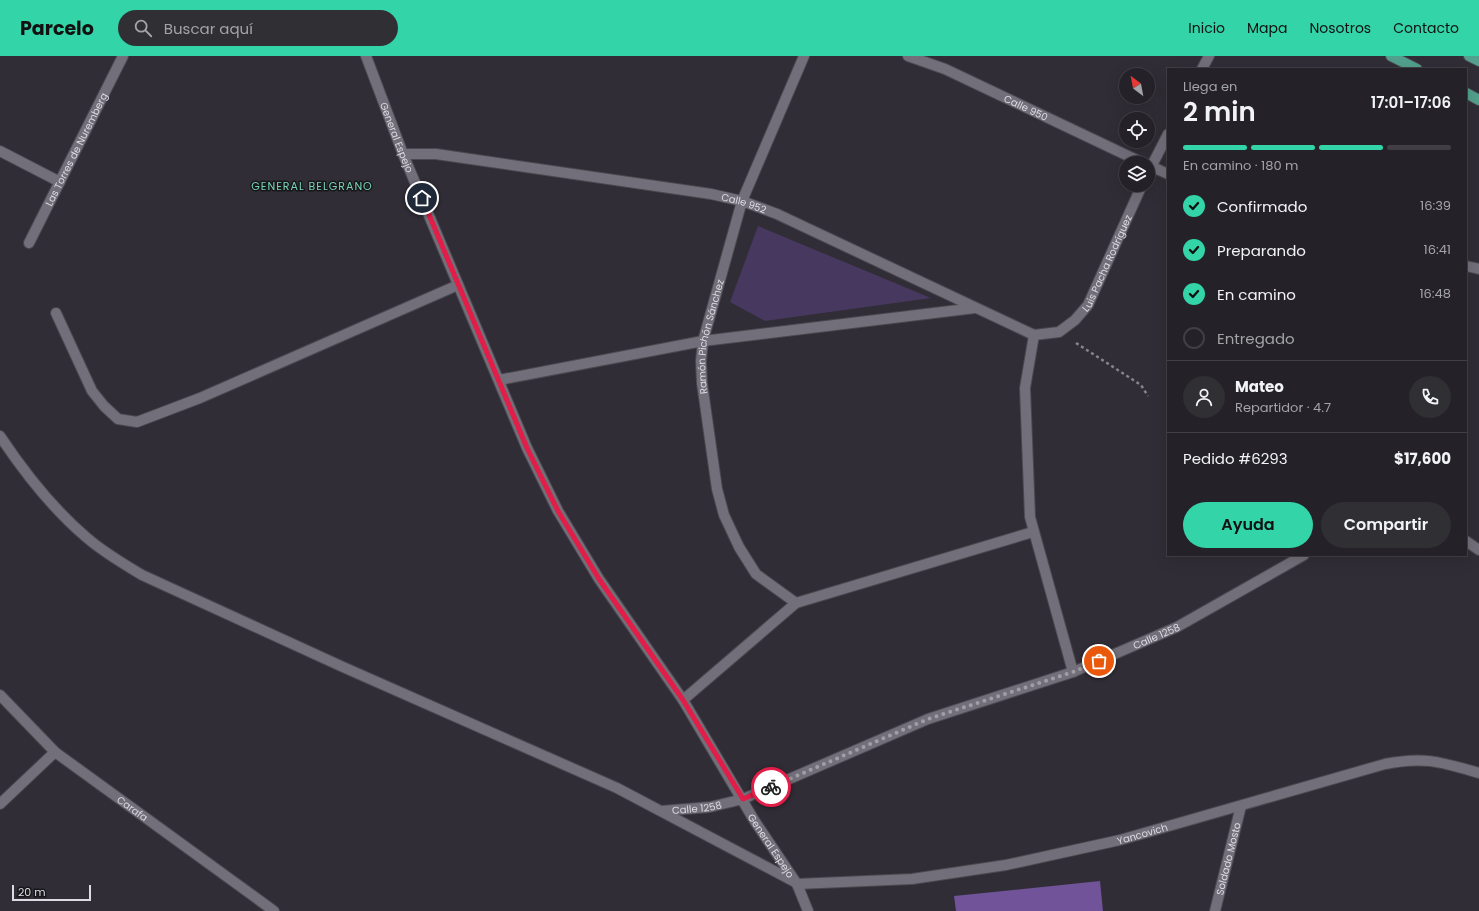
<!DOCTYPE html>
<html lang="es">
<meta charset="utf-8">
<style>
body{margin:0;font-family:Poppins,sans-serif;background:#302f34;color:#f1f3f6;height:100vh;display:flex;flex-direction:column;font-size:15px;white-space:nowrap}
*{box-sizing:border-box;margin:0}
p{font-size:13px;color:#a3a4a8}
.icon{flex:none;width:22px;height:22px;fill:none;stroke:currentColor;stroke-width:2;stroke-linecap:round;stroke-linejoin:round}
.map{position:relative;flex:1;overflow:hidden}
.drawer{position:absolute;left:1167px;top:12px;width:300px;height:488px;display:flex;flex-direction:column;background:#242228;border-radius:0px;box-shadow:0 4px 16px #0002,0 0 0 1px #413f45}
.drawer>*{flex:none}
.needle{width:26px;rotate:328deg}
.controls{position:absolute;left:1119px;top:12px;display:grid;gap:8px}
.controls a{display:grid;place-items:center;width:36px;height:36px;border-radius:50%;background:#242228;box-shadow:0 4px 16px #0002,0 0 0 1px #413f45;font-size:20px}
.scale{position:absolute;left:12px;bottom:10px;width:79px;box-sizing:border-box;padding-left:4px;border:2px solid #dddbe1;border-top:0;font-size:11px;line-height:14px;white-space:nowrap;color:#dddbe1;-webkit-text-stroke:3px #17161a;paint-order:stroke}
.pin{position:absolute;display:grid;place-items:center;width:34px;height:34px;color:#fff;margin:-17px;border:2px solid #fff;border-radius:50%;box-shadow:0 1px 4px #0007}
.courier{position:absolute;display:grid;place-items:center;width:40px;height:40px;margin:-20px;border:3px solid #e11d48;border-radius:50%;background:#fff;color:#222;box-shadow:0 1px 5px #0007}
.overview em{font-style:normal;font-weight:600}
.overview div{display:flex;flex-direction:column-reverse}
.overview{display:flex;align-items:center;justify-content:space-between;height:68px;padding:0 16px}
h1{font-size:26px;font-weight:600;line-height:30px}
.bar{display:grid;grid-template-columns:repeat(4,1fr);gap:6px 4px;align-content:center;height:48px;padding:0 16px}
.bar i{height:5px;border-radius:3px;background:#413f45}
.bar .current{background:#33d4a8}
.bar p{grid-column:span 4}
.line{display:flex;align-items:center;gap:10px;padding:0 16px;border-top:1px solid #413f45}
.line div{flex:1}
.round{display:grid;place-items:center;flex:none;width:42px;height:42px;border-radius:21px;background:#302f34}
ol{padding:0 16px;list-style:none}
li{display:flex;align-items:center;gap:12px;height:44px}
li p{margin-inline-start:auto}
li .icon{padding:4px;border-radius:50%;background:#33d4a8;color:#111;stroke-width:4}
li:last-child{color:#a3a4a8}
li i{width:22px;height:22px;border:2px solid #413f45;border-radius:50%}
.button{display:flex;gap:8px;margin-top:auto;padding:8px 16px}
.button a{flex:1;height:46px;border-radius:24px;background:#33d4a8;color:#111;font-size:16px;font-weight:600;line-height:46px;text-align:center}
.button a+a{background:#302f34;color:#f1f3f6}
header{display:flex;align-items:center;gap:24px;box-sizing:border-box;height:56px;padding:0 20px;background:#33d4a8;color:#111}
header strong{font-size:19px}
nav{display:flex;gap:22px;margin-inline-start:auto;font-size:14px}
.search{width:280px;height:36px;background:#302f34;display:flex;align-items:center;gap:10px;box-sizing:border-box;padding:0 14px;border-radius:22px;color:#a3a4a8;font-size:15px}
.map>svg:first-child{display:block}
.green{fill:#47385f}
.building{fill:#705399}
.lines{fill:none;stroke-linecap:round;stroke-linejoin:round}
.minor-casing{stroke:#4b4850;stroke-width:12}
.major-casing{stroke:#4b4850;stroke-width:12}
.path{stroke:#86838b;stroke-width:2.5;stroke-dasharray:3 3;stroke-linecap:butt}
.minor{stroke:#736f7a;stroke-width:10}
.major{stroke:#52a08d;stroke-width:10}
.done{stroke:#a09ea5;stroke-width:4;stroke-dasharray:0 7.2}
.route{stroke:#e11d48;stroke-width:5}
.labels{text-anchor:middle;stroke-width:3;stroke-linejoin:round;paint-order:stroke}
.street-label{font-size:10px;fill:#dddbe1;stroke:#17161a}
.neighbourhood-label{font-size:11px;letter-spacing:1px;fill:#78d3b4;stroke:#17161a}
</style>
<header>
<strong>Parcelo</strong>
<div class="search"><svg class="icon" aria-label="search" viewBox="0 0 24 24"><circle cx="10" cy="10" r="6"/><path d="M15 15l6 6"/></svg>Buscar aquí</div>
<nav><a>Inicio</a><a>Mapa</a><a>Nosotros</a><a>Contacto</a></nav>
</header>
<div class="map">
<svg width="1479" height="855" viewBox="0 0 1479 855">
<rect width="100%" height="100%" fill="#302d36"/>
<polygon class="green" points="758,170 931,242 765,265 730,246"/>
<polygon class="building" points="1100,825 1103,855 956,855 954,840"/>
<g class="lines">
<defs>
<g id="minor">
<path id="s1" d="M366,0L403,98L527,392L558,455L599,523L683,644L754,764L797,828L808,855"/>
<path id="s2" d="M908,0L945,13L1143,107"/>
<polyline points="1202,13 1209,0"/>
<polyline points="0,95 60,126"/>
<path id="s3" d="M403,98H436L711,138L742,145L777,158L1034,279L1059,276L1075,264L1088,249L1142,129"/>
<polyline points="1148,109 1168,118"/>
<polyline points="1148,117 1168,78"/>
<path id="s4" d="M29,187L123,0"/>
<polyline points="1466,210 1479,213"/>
<polyline points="56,257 92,335 104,350 118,363 137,366 200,342 458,229"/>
<polyline points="1034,279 1025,332 1030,461 1073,616"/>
<polyline points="499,324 703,285 975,252"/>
<path d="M0,380C24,416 53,453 86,481C103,496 122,507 142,519L343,611L617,732L795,826"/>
<polyline points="1466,485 1479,494"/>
<path id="s5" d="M796,547L756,518L739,491L724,459L717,433L702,327L701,305L703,285L742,145L804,0"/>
<path id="s6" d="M0,639L55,696L274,855"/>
<polyline points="683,644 796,547 1033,476"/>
<polyline points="0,748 55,696"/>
<path id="s7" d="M661,755L710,751L743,743L928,663L1073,616L1177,571L1304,499"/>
<path id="s8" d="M797,828L912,823L1006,809L1120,784L1385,708C1424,700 1441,706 1479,717"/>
<path id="s9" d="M1215,855L1241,750"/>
</g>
<g id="major">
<polyline points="1391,0 1417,13"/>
<polyline points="1469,0 1479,5"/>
<polyline points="1466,37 1479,44"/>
</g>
</defs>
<use href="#minor" class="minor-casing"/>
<use href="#major" class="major-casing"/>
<polyline class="path" points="1076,287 1141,329 1148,340"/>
<use href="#minor" class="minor"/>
<use href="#major" class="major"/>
</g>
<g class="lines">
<polyline class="done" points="771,731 928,663 1073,616 1099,605"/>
<polyline class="route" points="422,142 527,392 558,455 599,523 683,644 743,743 771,731"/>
</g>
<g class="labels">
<g class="street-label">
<text dy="4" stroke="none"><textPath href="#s2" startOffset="129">Calle 950</textPath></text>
<text dy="4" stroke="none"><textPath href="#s1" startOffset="87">General Espejo</textPath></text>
<text dy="4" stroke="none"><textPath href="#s4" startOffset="105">Las Torres de Nuremberg</textPath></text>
<text dy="4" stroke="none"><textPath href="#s3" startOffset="345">Calle 952</textPath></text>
<text dy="4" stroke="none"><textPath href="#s3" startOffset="775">Luis Pacha Rodríguez</textPath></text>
<text dy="4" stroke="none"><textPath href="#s5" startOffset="298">Ramón Pichón Sánchez</textPath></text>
<text dy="4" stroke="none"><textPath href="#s7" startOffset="528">Calle 1258</textPath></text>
<text dy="4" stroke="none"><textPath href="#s7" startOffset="36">Calle 1258</textPath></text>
<text dy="4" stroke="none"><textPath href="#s6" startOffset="175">Carafa</textPath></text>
<text dy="4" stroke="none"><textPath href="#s8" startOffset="350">Yancovich</textPath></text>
<text dy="4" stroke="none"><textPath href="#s1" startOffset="891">General Espejo</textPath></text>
<text dy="4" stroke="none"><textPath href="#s9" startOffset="54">Soldado Mosto</textPath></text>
</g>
<g class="neighbourhood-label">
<text x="312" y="134">GENERAL BELGRANO</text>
</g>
</g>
</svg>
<div class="controls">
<a><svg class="needle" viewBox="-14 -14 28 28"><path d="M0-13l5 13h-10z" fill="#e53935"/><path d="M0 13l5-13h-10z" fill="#a3a4a8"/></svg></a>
<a><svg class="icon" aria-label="locate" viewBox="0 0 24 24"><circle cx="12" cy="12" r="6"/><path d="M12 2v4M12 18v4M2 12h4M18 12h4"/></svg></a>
<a><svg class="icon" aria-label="layers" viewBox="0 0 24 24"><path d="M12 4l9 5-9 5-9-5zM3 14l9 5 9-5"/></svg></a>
</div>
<div class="scale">20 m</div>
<div class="pin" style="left:1099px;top:605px;background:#ea580c"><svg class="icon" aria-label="bag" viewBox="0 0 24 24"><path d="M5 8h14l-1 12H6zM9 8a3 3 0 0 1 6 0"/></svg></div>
<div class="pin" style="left:422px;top:142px;background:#1f2937"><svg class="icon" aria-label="home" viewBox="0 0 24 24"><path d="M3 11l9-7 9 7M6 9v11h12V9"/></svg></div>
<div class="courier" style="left:771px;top:731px"><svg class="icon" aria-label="bike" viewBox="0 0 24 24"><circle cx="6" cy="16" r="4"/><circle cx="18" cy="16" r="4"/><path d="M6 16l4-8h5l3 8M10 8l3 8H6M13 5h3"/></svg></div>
<section class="drawer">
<div class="overview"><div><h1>2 min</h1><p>Llega en</p></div><em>17:01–17:06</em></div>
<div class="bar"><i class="current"></i><i class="current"></i><i class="current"></i><i></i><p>En camino · 180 m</p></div>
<ol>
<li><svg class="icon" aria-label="check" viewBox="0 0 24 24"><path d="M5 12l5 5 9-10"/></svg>Confirmado<p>16:39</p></li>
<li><svg class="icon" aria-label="check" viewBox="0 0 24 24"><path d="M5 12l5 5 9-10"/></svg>Preparando<p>16:41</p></li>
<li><svg class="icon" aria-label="check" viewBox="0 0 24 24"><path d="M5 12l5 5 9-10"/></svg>En camino<p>16:48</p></li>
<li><i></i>Entregado</li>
</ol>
<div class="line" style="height:72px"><a class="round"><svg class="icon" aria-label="person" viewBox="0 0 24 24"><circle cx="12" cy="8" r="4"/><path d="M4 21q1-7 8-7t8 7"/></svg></a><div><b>Mateo</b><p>Repartidor · 4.7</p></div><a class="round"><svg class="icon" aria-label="phone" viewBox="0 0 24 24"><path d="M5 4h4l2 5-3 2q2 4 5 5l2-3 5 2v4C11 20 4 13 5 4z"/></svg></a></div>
<div class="line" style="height:52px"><div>Pedido #6293</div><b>$17,600</b></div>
<div class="button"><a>Ayuda</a><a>Compartir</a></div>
</section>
</div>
